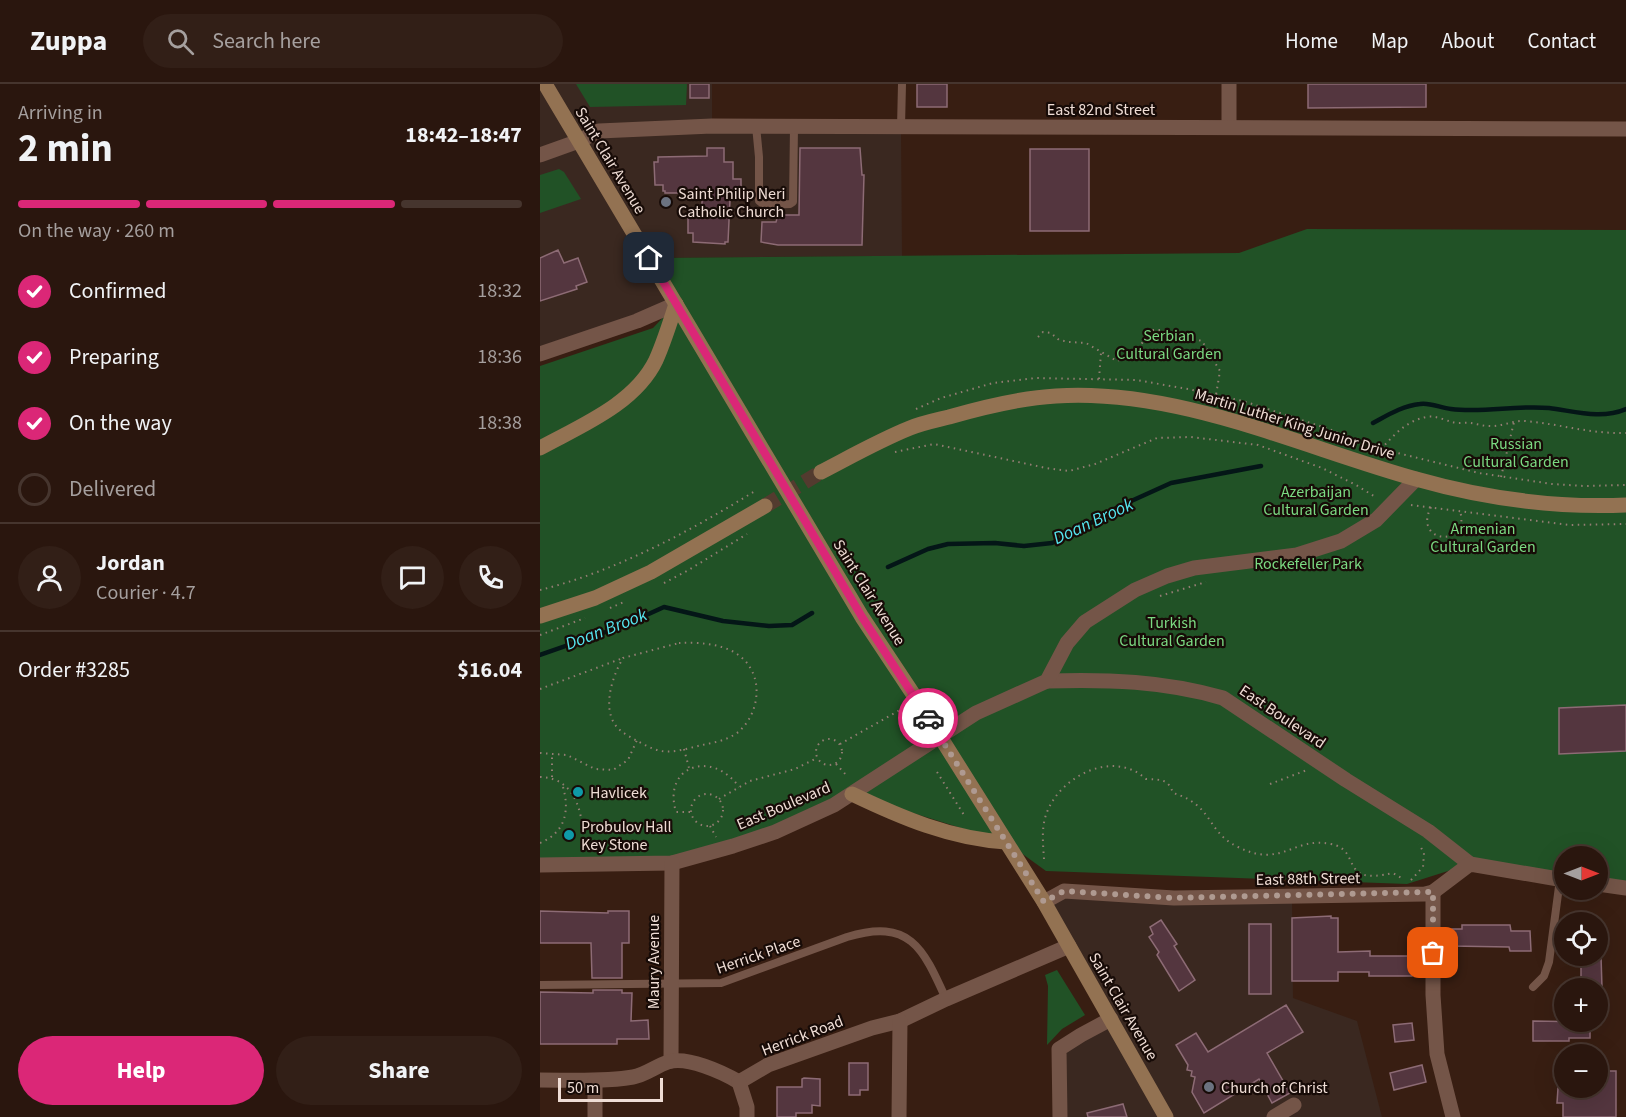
<!DOCTYPE html>
<meta charset="utf-8">
<style>
body{margin:0;font-family:"Source Sans 3",sans-serif;background:#321f17;color:#f1f3f6;height:100vh;display:flex;flex-direction:column;font-size:22px;white-space:nowrap}
*{box-sizing:border-box;margin:0}
p{font-size:20px;color:#a59f9e}
.icon{flex:none;width:33px;height:33px;fill:none;stroke:currentColor;stroke-width:2;stroke-linecap:round;stroke-linejoin:round}
.map{position:relative;flex:1;overflow:hidden}
.sheet{display:flex;flex-direction:column;background:#2a160e;width:540px}
.sheet>*{flex:none}
.needle{width:39px;rotate:90deg}
.fabs{position:absolute;left:1014px;top:762px;display:grid;gap:12px}
.fabs a{display:grid;place-items:center;width:54px;height:54px;border-radius:50%;background:#2a160e;box-shadow:0 6px 24px #0002,0 0 0 2px #46352e;font-size:30px}
.scale{position:absolute;left:18px;bottom:15px;width:105px;box-sizing:border-box;padding-left:6px;border:3px solid #efddd5;border-top:0;font-size:16px;line-height:21px;white-space:nowrap;color:#efddd5;-webkit-text-stroke:4px #170b07;paint-order:stroke}
.pin{position:absolute;display:grid;place-items:center;width:51px;height:51px;color:#fff;margin:-26px;border-radius:12px;box-shadow:0 3px 9px #0006}
.courier{position:absolute;display:grid;place-items:center;width:60px;height:60px;margin:-30px;border:4px solid #db2777;border-radius:50%;background:#fff;color:#222;box-shadow:0 2px 8px #0007}
.summary em{font-style:normal;font-weight:700}
.summary div{display:flex;flex-direction:column-reverse}
.summary{display:flex;align-items:center;justify-content:space-between;height:102px;padding:0 18px}
h1{font-size:39px;font-weight:700;line-height:45px}
.bar{display:grid;grid-template-columns:repeat(4,1fr);gap:9px 6px;align-content:center;height:72px;padding:0 18px}
.bar i{height:8px;border-radius:4px;background:#46352e}
.bar .on{background:#db2777}
.bar p{grid-column:span 4}
.line{display:flex;align-items:center;gap:15px;padding:0 18px;border-top:2px solid #46352e}
.line div{flex:1}
.round{display:grid;place-items:center;flex:none;width:63px;height:63px;border-radius:32px;background:#321f17}
ol{padding:0 18px;list-style:none}
li{display:flex;align-items:center;gap:18px;height:66px}
li p{margin-inline-start:auto}
li .icon{padding:6px;border-radius:50%;background:#db2777;color:#fff;stroke-width:4}
li:last-child{color:#a59f9e}
li i{width:33px;height:33px;border:3px solid #46352e;border-radius:50%}
.primary-button{display:flex;gap:12px;margin-top:auto;padding:12px 18px}
.primary-button a{flex:1;height:69px;border-radius:36px;background:#db2777;color:#fff;font-size:24px;font-weight:700;line-height:69px;text-align:center}
.primary-button a+a{background:#321f17;color:#f1f3f6}
header{display:flex;align-items:center;gap:36px;box-sizing:border-box;height:84px;padding:0 30px;background:#2a160e;border-bottom:2px solid #46352e}
header strong{font-size:28px}
nav{display:flex;gap:33px;margin-inline-start:auto;font-size:21px}
.search{width:420px;height:54px;background:#321f17;display:flex;align-items:center;gap:15px;box-sizing:border-box;padding:0 21px;border-radius:33px;color:#a59f9e;font-size:22px}
main{display:flex;flex:1;min-height:0}
.map>svg:first-child{display:block}
.commercial{fill:#3a2820}
.green{fill:#215226}
.lines{fill:none;stroke-linecap:round;stroke-linejoin:round}
.stream{stroke:#041617;stroke-width:4.5}
.building{fill:#54363f;stroke:#8d6b75;stroke-width:1.5}
.secondary-tunnel{stroke:#533b2f;stroke-width:15;stroke-dasharray:15 8;stroke-linecap:butt}
.path{stroke:#937d73;stroke-width:2;stroke-dasharray:1.5 4.5;stroke-linecap:butt}
.service{stroke:#745548;stroke-width:8}
.minor{stroke:#745548;stroke-width:15}
.secondary{stroke:#937252;stroke-width:15}
.done{stroke:#af9a91;stroke-width:6;stroke-dasharray:0 10.8}
.route{stroke:#db2777;stroke-width:8}
.worship-dot{fill:#6b7280;stroke:#170b07;stroke-width:2}
.culture-dot{fill:#0f9aa8;stroke:#170b07;stroke-width:2}
.labels{text-anchor:middle;stroke-width:4.5;stroke-linejoin:round;paint-order:stroke}
.street-label{font-size:16px;fill:#efddd5;stroke:#170b07}
.poi-label{font-size:16px;fill:#efddd5;stroke:#170b07;text-anchor:start}
.park-label{font-size:16px;fill:#7bda82;stroke:#170b07}
.water-label{font-size:18px;font-style:italic;fill:#55e5ee;stroke:#170b07}
</style>
<header>
<strong>Zuppa</strong>
<div class="search"><svg class="icon" aria-label="search" viewBox="0 0 24 24"><circle cx="10" cy="10" r="6"/><path d="M15 15l6 6"/></svg>Search here</div>
<nav><a>Home</a><a>Map</a><a>About</a><a>Contact</a></nav>
</header>
<main>
<section class="sheet">
<div class="summary"><div><h1>2 min</h1><p>Arriving in</p></div><em>18:42–18:47</em></div>
<div class="bar"><i class="on"></i><i class="on"></i><i class="on"></i><i></i><p>On the way · 260 m</p></div>
<ol>
<li><svg class="icon" aria-label="check" viewBox="0 0 24 24"><path d="M5 12l5 5 9-10"/></svg>Confirmed<p>18:32</p></li>
<li><svg class="icon" aria-label="check" viewBox="0 0 24 24"><path d="M5 12l5 5 9-10"/></svg>Preparing<p>18:36</p></li>
<li><svg class="icon" aria-label="check" viewBox="0 0 24 24"><path d="M5 12l5 5 9-10"/></svg>On the way<p>18:38</p></li>
<li><i></i>Delivered</li>
</ol>
<div class="line" style="height:108px"><a class="round"><svg class="icon" aria-label="person" viewBox="0 0 24 24"><circle cx="12" cy="8" r="4"/><path d="M4 21q1-7 8-7t8 7"/></svg></a><div><b>Jordan</b><p>Courier · 4.7</p></div><a class="round"><svg class="icon" aria-label="chat" viewBox="0 0 24 24"><path d="M4 5h16v11H9l-5 4z"/></svg></a><a class="round"><svg class="icon" aria-label="phone" viewBox="0 0 24 24"><path d="M5 4h4l2 5-3 2q2 4 5 5l2-3 5 2v4C11 20 4 13 5 4z"/></svg></a></div>
<div class="line" style="height:78px"><div>Order #3285</div><b>$16.04</b></div>
<div class="primary-button"><a>Help</a><a>Share</a></div>
</section>
<div class="map">
<svg width="1086" height="1033" viewBox="0 0 1086 1033">
<rect width="100%" height="100%" fill="#381e12"/>
<g class="commercial">
<polygon points="0,0 172,0 172,42 361,43 362,172 109,174 136,220 0,270"/>
<polygon points="524,807 752,812 753,914 817,937 842,1033 520,1033 519,965 571,935 504,818"/>
</g>
<g class="green">
<polygon points="36,0 147,0 146,21 50,23"/>
<polygon points="19,85 24,88 41,115 0,129 0,91"/>
<polygon points="767,145 1086,146 1086,804 1058,800 1058,772 1024,772 1024,796 930,780 867,800 506,787 466,758 312,710 193,762 91,780 0,781 0,282 113,244 136,220 109,174 699,169"/>
<polygon points="517,886 545,931 522,945 507,961 508,902 505,891"/>
</g>
<g class="lines">
<g class="stream">
<path d="M833,339C848,331 862,322 880,320C889,318 901,324 911,325C944,329 976,321 1009,324C1034,327 1061,336 1086,325"/>
<polyline points="348,483 388,465 408,460 455,459 484,462 512,459 525,454 578,423 631,399 721,382"/>
<polyline points="0,571 80,543 124,523 183,537 229,542 252,541 272,529"/>
</g>
</g>
<g class="building">
<rect x="150" y="0" width="19" height="14"/>
<rect x="377" y="0" width="30" height="23"/>
<polygon points="768,0 886,0 886,23 768,24"/>
<polygon points="167,64 184,64 184,78 193,78 193,95 201,95 201,116 190,116 188,158 185,158 185,160 153,158 153,149 148,149 148,133 162,133 162,109 125,109 125,107 123,107 123,101 115,101 114,78 118,78 118,73 167,72"/>
<polygon points="260,64 320,64 322,91 324,91 322,161 238,161 221,158 222,138 236,138 238,131 259,131"/>
<rect x="490" y="65" width="59" height="82"/>
<polygon points="18,166 24,179 38,174 47,198 36,202 37,205 0,217 0,174"/>
<polygon points="1086,621 1086,667 1019,670 1019,624"/>
<polygon points="0,827 68,829 68,827 89,827 89,859 82,859 82,894 52,894 51,859 0,859"/>
<polygon points="791,832 791,834 798,834 798,868 830,867 830,872 871,872 872,892 829,892 829,888 798,888 798,897 752,897 752,834"/>
<polygon points="621,836 637,860 634,862 655,896 639,907 617,871 619,868 609,853 613,850 610,843"/>
<rect x="709" y="840" width="22" height="70"/>
<polygon points="922,841 970,841 971,847 990,847 991,867 970,867 969,863 911,862 912,845 922,845"/>
<polygon points="1047,872 1061,872 1062,904 1041,904 1041,882 1047,882"/>
<polygon points="53,906 82,906 82,909 92,909 91,937 108,936 109,955 77,955 77,960 0,960 0,908 53,909"/>
<polygon points="746,921 763,948 727,969 750,1009 732,1019 719,995 664,1029 652,1008 655,993 651,992 652,987 647,986 648,981 636,961 656,949 668,968"/>
<polygon points="993,937 1050,938 1050,954 1029,954 1029,957 993,957"/>
<polygon points="872,939 874,956 855,958 853,941"/>
<polygon points="309,979 328,979 328,1006 320,1006 320,1011 309,1011"/>
<polygon points="882,981 886,998 854,1006 850,989"/>
<polygon points="1058,987 1076,987 1076,1033 1023,1033 1023,1019 1017,1019 1018,1004 1058,1004"/>
<polygon points="264,994 280,995 280,1022 272,1021 272,1029 256,1029 256,1033 237,1033 237,1003 262,1003 262,995"/>
<polygon points="583,1020 587,1033 548,1033 547,1029"/>
</g>
<g class="lines">
<polyline class="secondary-tunnel" points="225,422 281,388"/>
<g class="path">
<polyline points="498,253 503,248 511,249 519,256 529,258 546,259 577,277 596,268 611,246 623,246 662,257 680,287 676,311"/>
<polyline points="559,295 561,269"/>
<polyline points="376,325 401,314 453,299 496,294 596,296 648,305 703,317 789,345 829,362 939,389 1012,400 1044,402 1086,401"/>
<path d="M841,365C854,351 866,337 886,333C895,331 904,336 912,338C918,340 925,338 931,339C937,340 943,342 949,342C962,343 973,336 985,337C1020,340 1050,350 1086,349"/>
<polyline points="355,368 394,360 506,384 529,387 555,380 617,354 651,353 718,361 782,384 816,401 837,414"/>
<polyline points="961,393 974,338"/>
<polyline points="871,421 1029,441 1086,440"/>
<path d="M891,423C872,460 931,464 920,427"/>
<polyline points="124,499 147,487 207,450"/>
<path d="M0,506C76,487 149,448 215,407"/>
<polyline points="620,512 666,498"/>
<polyline points="70,524 84,518"/>
<polyline points="0,551 45,534"/>
<path d="M139,559C164,558 199,560 212,587C222,607 215,635 197,649C186,657 171,659 158,662C146,665 133,669 121,667C111,665 101,659 92,654C85,650 78,646 74,639C63,620 73,591 83,574Z"/>
<polyline points="0,605 83,574"/>
<circle cx="289" cy="668" r="13"/>
<polyline points="300,660 360,626"/>
<polyline points="144,665 149,684"/>
<polyline points="0,669 27,671 55,685 73,686 88,676 97,656"/>
<polyline points="296,680 308,693"/>
<polyline points="397,688 424,731"/>
<path d="M0,693C39,694 44,735 43,766"/>
<polyline points="12,693 12,669"/>
<polyline points="730,700 767,686"/>
<circle cx="167" cy="726" r="16"/>
<polyline points="179,715 210,697 255,685 277,674"/>
<path d="M150,728H136C122,682 172,665 199,703"/>
<polyline points="170,742 176,753"/>
<path d="M0,759C25,749 30,727 23,703"/>
<path d="M504,775C503,759 501,743 507,728C521,692 573,665 606,695C620,696 628,694 633,709C674,721 666,748 698,763C742,785 753,752 791,760C823,766 797,802 853,789L863,795"/>
<polyline points="871,796 883,783 884,769 879,760"/>
</g>
<g class="service">
<polyline points="216,42 219,73 219,117 224,121 250,120 253,118 254,43"/>
<polyline points="361,43 362,0"/>
<path d="M0,901L181,899L307,853C370,834 383,864 406,915"/>
<polyline points="993,903 1004,892 1009,878 1020,795"/>
</g>
<g class="minor">
<polyline points="689,0 689,43"/>
<polyline points="0,71 39,57 59,47 172,42 1086,45"/>
<polyline points="0,270 97,237 136,220"/>
<path d="M507,597C566,595 625,597 683,614L806,696L888,747L930,780"/>
<polyline points="0,781 132,779 193,762 235,748 294,721 436,629 507,597 527,559 545,538 595,506 627,492 654,484 757,471 801,457 836,436 876,395"/>
<polyline points="1058,800 1086,804"/>
<polyline points="893,808 893,911 897,970 913,1033"/>
<polyline points="504,818 524,807 634,814 885,810 893,808 930,780 1024,796"/>
<polyline points="131,977 132,779"/>
<path d="M0,996C31,996 63,998 93,993C105,991 116,982 128,978C147,972 182,988 199,998"/>
<polyline points="199,998 228,981 332,944 360,937 406,915 529,862"/>
<polyline points="199,998 207,1023 207,1033"/>
<polyline points="55,1033 55,997"/>
<polyline points="359,1033 360,937"/>
<polyline points="520,1033 519,965 541,951 571,935"/>
<polyline points="734,1033 754,1021"/>
</g>
<g class="secondary">
<polyline points="5,0 322,533 379,619 504,818 626,1033"/>
<path d="M0,364C40,342 95,320 116,276C124,258 130,239 136,220"/>
<path d="M281,388C310,373 340,356 370,344C382,339 397,336 409,333C444,323 480,314 516,312C638,304 761,363 876,395C943,414 1016,424 1086,421"/>
<polyline points="0,532 55,514 111,488 225,422"/>
<path d="M312,710C360,733 411,755 466,758"/>
</g>
</g>
<g class="lines">
<polyline class="done" points="388,634 504,818 524,807 634,814 893,808 893,869"/>
<polyline class="route" points="109,174 322,533 388,634"/>
</g>
<g class="worship-dot">
<circle cx="126" cy="118" r="6"/>
<circle cx="669" cy="1003" r="6"/>
</g>
<g class="culture-dot">
<circle cx="38" cy="708" r="6"/>
<circle cx="29" cy="751" r="6"/>
</g>
<g class="labels">
<g class="street-label">
<text x="561" y="31">East 82nd Street</text>
<text transform="translate(71 76) rotate(59)" y="6">Saint Clair Avenue</text>
<text transform="translate(755 339) rotate(17)" y="6">Martin Luther King Junior Drive</text>
<text transform="translate(330 508) rotate(58)" y="6">Saint Clair Avenue</text>
<text transform="translate(743 632) rotate(34)" y="6">East Boulevard</text>
<text transform="translate(243 721) rotate(-23)" y="6">East Boulevard</text>
<text transform="translate(768 794) rotate(-1)" y="6">East 88th Street</text>
<text transform="translate(218 870) rotate(-19)" y="6">Herrick Place</text>
<text transform="translate(113 878) rotate(-90)" y="6">Maury Avenue</text>
<text transform="translate(584 922) rotate(60)" y="6">Saint Clair Avenue</text>
<text transform="translate(262 951) rotate(-21)" y="6">Herrick Road</text>
</g>
<g class="poi-label">
<text x="138" y="115">Saint Philip Neri<tspan x="138" dy="18">Catholic Church</tspan></text>
<text x="50" y="714">Havlicek</text>
<text x="41" y="748">Probulov Hall<tspan x="41" dy="18">Key Stone</tspan></text>
<text x="681" y="1009">Church of Christ</text>
</g>
<g class="park-label">
<text x="629" y="257">Serbian<tspan x="629" dy="18">Cultural Garden</tspan></text>
<text x="976" y="365">Russian<tspan x="976" dy="18">Cultural Garden</tspan></text>
<text x="776" y="413">Azerbaijan<tspan x="776" dy="18">Cultural Garden</tspan></text>
<text x="943" y="450">Armenian<tspan x="943" dy="18">Cultural Garden</tspan></text>
<text x="768" y="485">Rockefeller Park</text>
<text x="632" y="544">Turkish<tspan x="632" dy="18">Cultural Garden</tspan></text>
</g>
<g class="water-label">
<text transform="translate(553 437) rotate(-25)" y="6">Doan Brook</text>
<text transform="translate(66 545) rotate(-21)" y="6">Doan Brook</text>
</g>
</g>
</svg>
<div class="fabs">
<a><svg class="needle" viewBox="-14 -14 28 28"><path d="M0-13l5 13h-10z" fill="#e53935"/><path d="M0 13l5-13h-10z" fill="#a59f9e"/></svg></a>
<a><svg class="icon" aria-label="locate" viewBox="0 0 24 24"><circle cx="12" cy="12" r="6"/><path d="M12 2v4M12 18v4M2 12h4M18 12h4"/></svg></a>
<a>+</a>
<a>−</a>
</div>
<div class="scale">50 m</div>
<div class="pin" style="left:893px;top:869px;background:#ea580c"><svg class="icon" aria-label="bag" viewBox="0 0 24 24"><path d="M5 8h14l-1 12H6zM9 8a3 3 0 0 1 6 0"/></svg></div>
<div class="pin" style="left:109px;top:174px;background:#1f2937"><svg class="icon" aria-label="home" viewBox="0 0 24 24"><path d="M3 11l9-7 9 7M6 9v11h12V9"/></svg></div>
<div class="courier" style="left:388px;top:634px"><svg class="icon" aria-label="car" viewBox="0 0 24 24"><path d="M5 17H2v-5l4-1 3-4h7l3 4 3 1v5h-3M9 17h6M6 11h13"/><circle cx="7" cy="17" r="2"/><circle cx="17" cy="17" r="2"/></svg></div>
</div>
</main>
